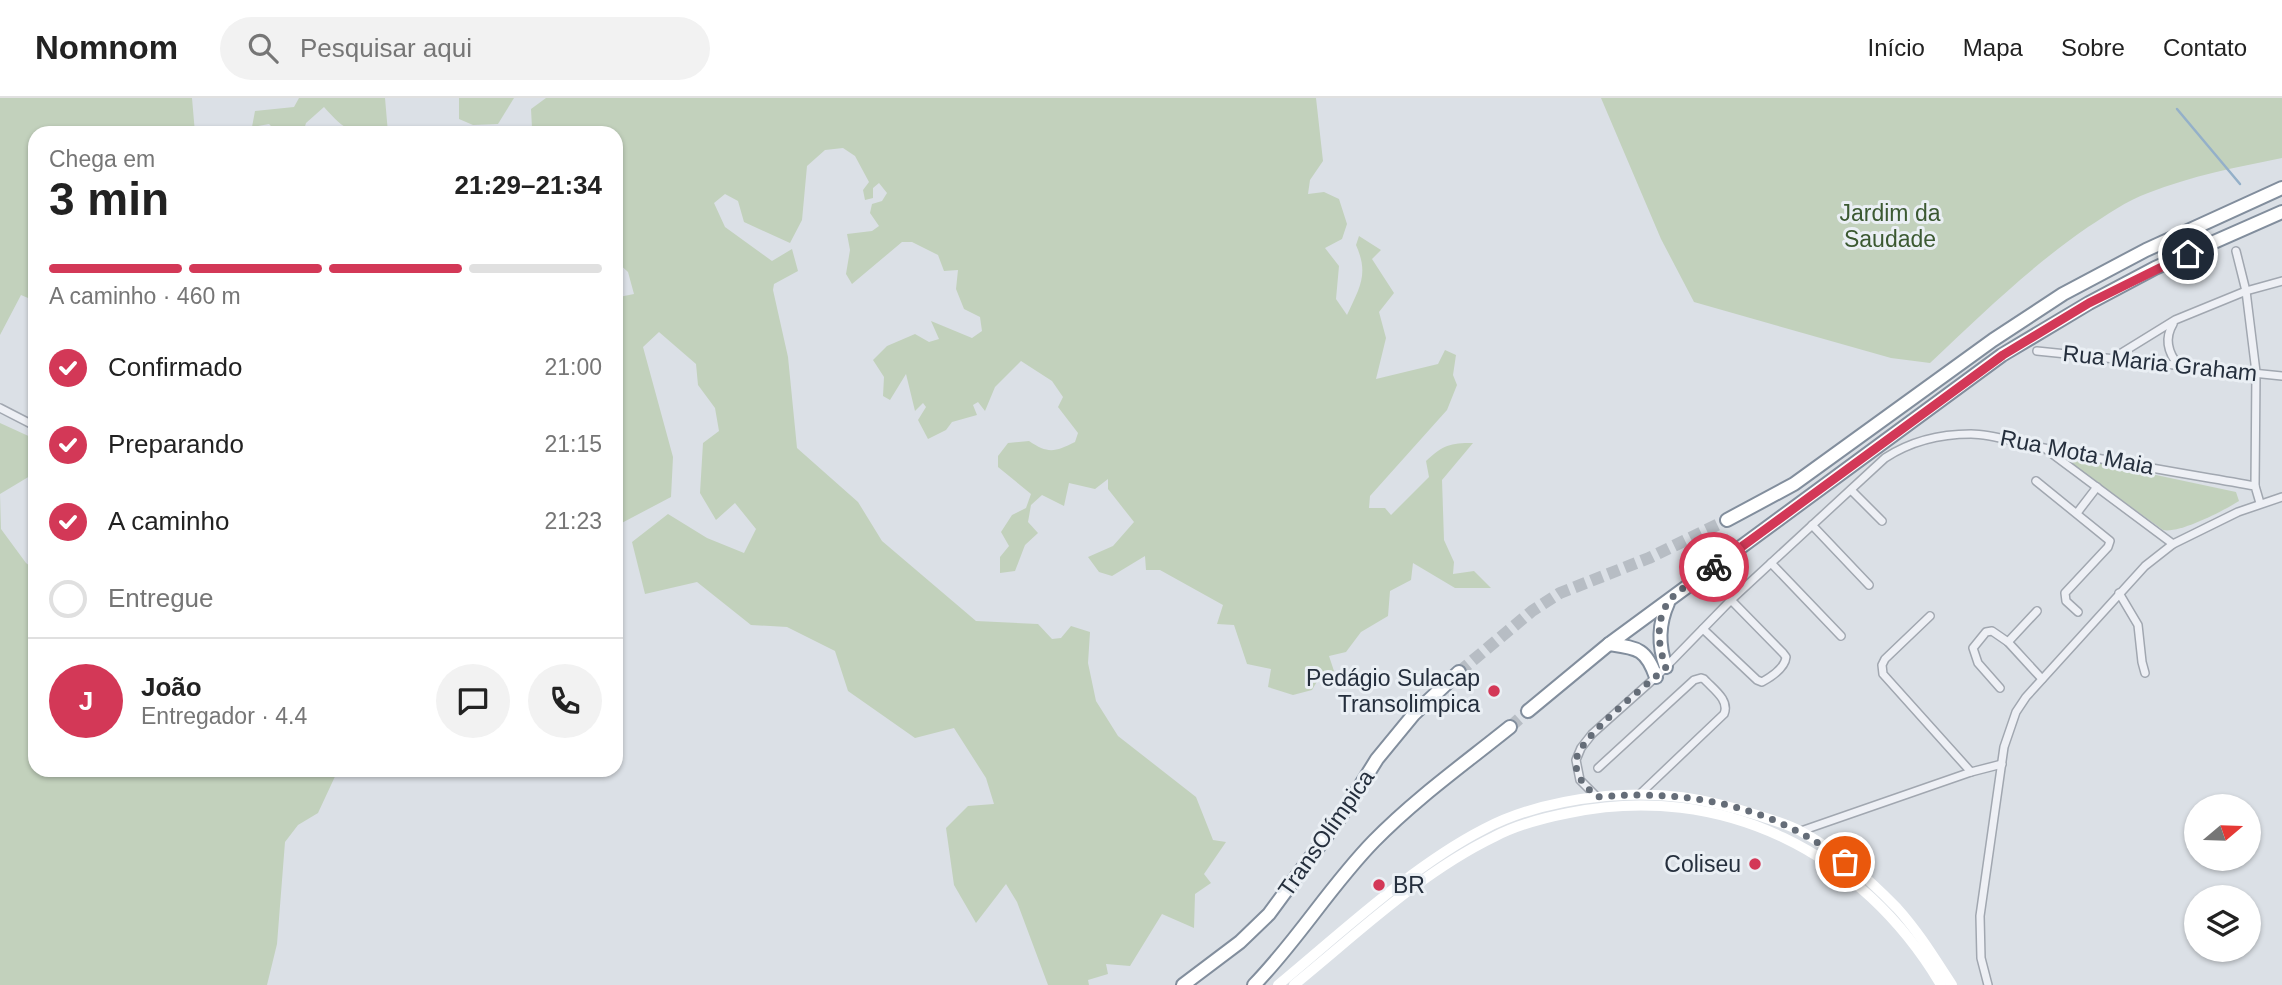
<!DOCTYPE html>
<html lang="pt">
<meta charset="utf-8">
<style>
body{margin:0;font-family:Helvetica,sans-serif;background:#f2f2f2;color:#222;height:100vh;display:flex;flex-direction:column;font-size:26px;white-space:nowrap}
*{box-sizing:border-box;margin:0}
p{font-size:23px;color:#767676}
.icon{flex:none;width:38px;height:38px;fill:none;stroke:currentColor;stroke-width:2;stroke-linecap:round;stroke-linejoin:round}
.map{position:relative;flex:1;overflow:hidden}
.drawer{position:absolute;left:28px;top:28px;width:595px;height:651px;display:flex;flex-direction:column;background:#fff;border-radius:21px;box-shadow:0 2px 5px #0004}
.drawer>*{flex:none}
.needle{width:46px;rotate:71deg}
.tools{position:absolute;left:2184px;top:696px;display:grid;gap:14px}
.tools a{display:grid;place-items:center;width:77px;height:77px;border-radius:50%;background:#fff;box-shadow:0 2px 5px #0004;font-size:35px}
.pin{position:absolute;display:grid;place-items:center;width:60px;height:60px;color:#fff;margin:-30px;border:4px solid #fff;border-radius:50%;box-shadow:0 2px 7px #0007}
.courier{position:absolute;display:grid;place-items:center;width:70px;height:70px;margin:-35px;border:5px solid #d33857;border-radius:50%;background:#fff;color:#222;box-shadow:0 2px 9px #0007}
.head em{font-style:normal;font-weight:700}
.head div{display:flex;flex-direction:column-reverse}
.head{display:flex;align-items:center;justify-content:space-between;height:119px;padding:0 21px}
h1{font-size:46px;font-weight:700;line-height:52px}
.bar{display:grid;grid-template-columns:repeat(4,1fr);gap:10px 7px;align-content:center;height:84px;padding:0 21px}
.bar i{height:9px;border-radius:5px;background:#e0e0e0}
.bar .active{background:#d33857}
.bar p{grid-column:span 4}
.line{display:flex;align-items:center;gap:18px;padding:0 21px;border-top:2px solid #e0e0e0}
.line div{flex:1}
.round{display:grid;place-items:center;flex:none;width:74px;height:74px;border-radius:37px;background:#f2f2f2}
ol{padding:0 21px;list-style:none}
li{display:flex;align-items:center;gap:21px;height:77px}
li p{margin-inline-start:auto}
li .icon{padding:7px;border-radius:50%;background:#d33857;color:#fff;stroke-width:4}
li:last-child{color:#767676}
li i{width:38px;height:38px;border:4px solid #e0e0e0;border-radius:50%}
header{display:flex;align-items:center;gap:42px;box-sizing:border-box;height:98px;padding:0 35px;background:#fff;border-bottom:2px solid #e0e0e0}
header strong{font-size:33px}
nav{display:flex;gap:38px;margin-inline-start:auto;font-size:24px}
.search{width:490px;height:63px;background:#f2f2f2;display:flex;align-items:center;gap:18px;box-sizing:border-box;padding:0 24px;border-radius:38px;color:#767676;font-size:26px}
.map>svg:first-child{display:block}
.green{fill:#c2d1bc}
.lines{fill:none;stroke-linecap:round;stroke-linejoin:round}
.stream{stroke:#94b0c9;stroke-width:2.5}
.motorway-tunnel{stroke:#b7bdc4;stroke-width:12;stroke-dasharray:12 6;stroke-linecap:butt}
.minor-casing{stroke:#a1a7b0;stroke-width:10}
.motorway-casing{stroke:#828e9d;stroke-width:16}
.minor{stroke:#eef0f5;stroke-width:7}
.secondary{stroke:#fff;stroke-width:10}
.motorway{stroke:#fff;stroke-width:12}
.done{stroke:#656d78;stroke-width:7;stroke-dasharray:0 12.6}
.route{stroke:#d33857;stroke-width:9}
.poi-dot{fill:#d33857;stroke:#eaeff4;stroke-width:2.5}
.labels{text-anchor:middle;stroke-width:6;stroke-linejoin:round;paint-order:stroke}
.park-label{font-size:23px;fill:#3b5931;stroke:#eaeff4}
.street-label{font-size:23px;fill:#252f3d;stroke:#eaeff4}
.poi-label{font-size:23px;fill:#252f3d;stroke:#eaeff4;text-anchor:end}
</style>
<header>
<strong>Nomnom</strong>
<div class="search"><svg class="icon" aria-label="search" viewBox="0 0 24 24"><circle cx="10" cy="10" r="6"/><path d="M15 15l6 6"/></svg>Pesquisar aqui</div>
<nav><a>Início</a><a>Mapa</a><a>Sobre</a><a>Contato</a></nav>
</header>
<div class="map">
<svg width="2282" height="887" viewBox="0 0 2282 887">
<rect width="100%" height="100%" fill="#dbe0e6"/>
<g class="green">
<polygon points="0,0 192,0 195,35 35,35 35,203 21,197 0,237"/>
<path d="M299,0H385L388,35C352,35 348,36 324,9L306,25L303,35H278L269,26L252,29L255,13L294,9Z"/>
<polygon points="459,0 514,0 498,26 473,27 459,21"/>
<path d="M546,0H1316L1323,63L1310,82L1308,96L1324,94L1339,101L1347,126L1342,141L1325,150L1339,168L1336,201L1347,217C1360,189 1369,176 1356,147L1359,138L1381,152L1372,161L1394,195L1379,214L1386,240L1376,281L1438,266L1445,252L1456,257L1453,277L1457,287L1447,312L1370,398L1369,410H1385L1391,417L1429,379L1426,363C1443,347 1450,345 1473,345L1442,382L1444,442L1454,464L1453,476L1474,473L1491,490H1455L1413,465L1411,482L1390,493L1388,518L1361,534L1346,554L1329,558L1334,573L1319,580L1312,592L1293,597L1268,589L1271,571L1247,566L1234,527L1217,526L1223,507L1160,472H1146L1145,458L1112,478L1099,474L1088,459L1113,448L1134,424L1108,391V381L1095,391L1069,385L1064,408L1042,397L1031,407L1028,424L1038,435L1025,447L1015,473L1000,475V459L1009,448L1001,434L1012,417L1026,410L1031,396L998,369V358L1008,345L1029,343C1048,356 1055,354 1075,344L1078,335L1058,309L1063,299L1052,283L1021,263L995,289L985,313L978,304L973,307L977,317L952,324L946,332L928,341L918,322L926,309L923,305L915,313L906,276L890,302L883,298L884,279L873,262L887,248L915,236L929,244L939,241L931,223L972,240L982,233L980,219L964,211L956,191L958,172L944,173L938,157L912,144H902L852,186L846,176L850,152L847,136L872,133L879,128L870,115L872,106L882,103L887,95L879,85L873,90V100L865,102L863,92L869,84L855,58L843,50L825,52L807,68L802,122L790,145L744,124L738,103L725,96L714,105L725,129L772,163L792,151L798,173L774,186L773,192L788,259L797,350L858,404L882,443L976,523L1038,526L1052,541L1061,540L1071,528L1090,534L1088,565L1096,603L1118,638L1196,699L1213,742L1226,744L1204,776L1211,785L1195,796L1194,830L1162,816L1130,868L1106,866L1108,876L1088,882L1089,887H1048L1017,804L1006,786L976,825L954,787L946,730L968,708L994,706L986,680L954,630L915,640L848,593L835,553L787,529L751,527L697,484L645,496L632,444L668,416L707,440L744,455L756,431L735,405L716,422L700,395L703,345L719,333L715,310L698,287L696,266L659,234L643,249L673,359L671,399L616,428V305L619,304L616,298V207L619,199L634,196L628,174L616,163V35H557L555,30H532L531,11Z"/>
<path d="M1601,0H2282V60C2237,69 2191,78 2148,95C2126,103 2107,117 2088,129C2030,169 1981,217 1930,265L1891,260L1694,204L1661,141Z"/>
<polygon points="0,325 35,341 35,375 0,396 1,431 26,465 35,472 35,672 338,672 318,715 298,727 285,744 277,846 267,887 0,887"/>
<path d="M2076,360L2236,394L2239,403C2225,412 2179,436 2163,432L2072,366V363Z"/>
</g>
<g class="lines">
<polyline class="stream" points="2177,11 2240,86"/>
<g class="motorway-tunnel">
<polyline points="1459,574 1532,513 1560,495 1649,460 1727,422"/>
<polyline points="1510,629 1528,613"/>
</g>
<defs>
<g id="minor">
<polyline points="2236,153 2246,193 2256,274 2255,388"/>
<path d="M2173,226C2164,241 2168,255 2179,268"/>
<polyline points="2037,253 2282,278"/>
<polyline points="2115,259 2175,222 2246,193 2282,183"/>
<polyline points="0,310 35,328"/>
<polyline points="2047,352 2173,446"/>
<polyline points="2036,383 2110,443 2108,449 2065,495 2066,503 2078,514"/>
<polyline points="1851,392 1882,423"/>
<polyline points="2077,415 2097,389"/>
<polyline points="1812,427 1869,487"/>
<polyline points="1771,465 1841,538"/>
<polyline points="2119,495 2138,527 2142,564 2145,575"/>
<polyline points="1930,518 1885,561 1882,567 1883,576 1971,674"/>
<path d="M1703,531L1757,582L1762,584C1771,579 1785,570 1786,559L1783,555L1731,502"/>
<polyline points="2008,544 2037,513"/>
<polyline points="2000,590 1978,565 1973,550 1986,534 1992,533 2008,544 2042,581"/>
<path d="M1598,670L1694,582L1701,580L1704,581C1713,591 1730,602 1724,616L1641,695"/>
<path d="M1597,699L1580,682L1576,662L1581,650L1592,636L1656,579L1731,502L1885,360C1911,343 1939,336 1971,336C1992,336 2013,344 2034,348C2107,363 2181,375 2255,388L2260,405"/>
<polyline points="1801,733 1971,674 2002,666"/>
<polyline points="1988,887 1981,860 1980,818 2004,649 2016,614 2026,599 2145,468 2173,446 2238,414 2282,399"/>
</g>
<g id="motorway">
<polyline points="1727,422 1794,386 1993,242 2063,196 2146,152 2282,90"/>
<path d="M1609,546C1637,550 1646,550 1656,579"/>
<path d="M1666,569C1658,547 1658,527 1668,505"/>
<polyline points="1528,613 1609,546 2002,257 2089,205 2155,170 2282,114"/>
<polyline points="1183,887 1240,844 1269,816 1344,714 1377,661 1414,616 1459,574"/>
<path d="M1254,887C1298,842 1330,788 1374,743C1415,701 1464,666 1510,629"/>
</g>
</defs>
<use href="#minor" class="minor-casing"/>
<use href="#motorway" class="motorway-casing"/>
<use href="#minor" class="minor"/>
<g class="secondary">
<path d="M1278,887C1341,835 1412,768 1484,731C1522,711 1564,702 1606,698C1663,693 1703,700 1757,717C1772,722 1788,726 1802,734C1837,753 1869,781 1897,810C1918,833 1935,861 1952,887"/>
<path d="M1294,887C1358,835 1420,775 1494,739C1517,727 1543,720 1569,715C1722,683 1863,755 1941,887"/>
</g>
<use href="#motorway" class="motorway"/>
</g>
<g class="lines">
<path class="done" d="M1714,469C1702,478 1677,492 1669,503C1655,522 1658,549 1666,569C1647,588 1578,639 1576,663C1575,679 1586,689 1597,699C1688,691 1772,707 1845,764"/>
<polyline class="route" points="1714,469 2003,257 2089,205 2188,156"/>
</g>
<g class="poi-dot">
<circle cx="1494" cy="593" r="7"/>
<circle cx="1755" cy="766" r="7"/>
<circle cx="1379" cy="787" r="7"/>
</g>
<g class="labels">
<g class="park-label">
<text x="1890" y="123">Jardim da<tspan x="1890" dy="26">Saudade</tspan></text>
</g>
<g class="street-label">
<text transform="translate(2160 265) rotate(6)" y="8">Rua Maria Graham</text>
<text transform="translate(2077 354) rotate(11)" y="8">Rua Mota Maia</text>
<text transform="translate(1326 735) rotate(-55)" y="8">TransOlímpica</text>
</g>
<g class="poi-label">
<text x="1480" y="588">Pedágio Sulacap<tspan x="1480" dy="26">Transolimpica</tspan></text>
<text x="1741" y="774">Coliseu</text>
<text x="1393" y="795" text-anchor="start">BR</text>
</g>
</g>
</svg>
<div class="tools">
<a><svg class="needle" viewBox="-14 -14 28 28"><path d="M0-13l5 13h-10z" fill="#e53935"/><path d="M0 13l5-13h-10z" fill="#767676"/></svg></a>
<a><svg class="icon" aria-label="layers" viewBox="0 0 24 24"><path d="M12 4l9 5-9 5-9-5zM3 14l9 5 9-5"/></svg></a>
</div>
<div class="pin" style="left:1845px;top:764px;background:#ea580c"><svg class="icon" aria-label="bag" viewBox="0 0 24 24"><path d="M5 8h14l-1 12H6zM9 8a3 3 0 0 1 6 0"/></svg></div>
<div class="pin" style="left:2188px;top:156px;background:#1f2937"><svg class="icon" aria-label="home" viewBox="0 0 24 24"><path d="M3 11l9-7 9 7M6 9v11h12V9"/></svg></div>
<div class="courier" style="left:1714px;top:469px"><svg class="icon" aria-label="bike" viewBox="0 0 24 24"><circle cx="6" cy="16" r="4"/><circle cx="18" cy="16" r="4"/><path d="M6 16l4-8h5l3 8M10 8l3 8H6M13 5h3"/></svg></div>
<section class="drawer">
<div class="head"><div><h1>3 min</h1><p>Chega em</p></div><em>21:29–21:34</em></div>
<div class="bar"><i class="active"></i><i class="active"></i><i class="active"></i><i></i><p>A caminho · 460 m</p></div>
<ol>
<li><svg class="icon" aria-label="check" viewBox="0 0 24 24"><path d="M5 12l5 5 9-10"/></svg>Confirmado<p>21:00</p></li>
<li><svg class="icon" aria-label="check" viewBox="0 0 24 24"><path d="M5 12l5 5 9-10"/></svg>Preparando<p>21:15</p></li>
<li><svg class="icon" aria-label="check" viewBox="0 0 24 24"><path d="M5 12l5 5 9-10"/></svg>A caminho<p>21:23</p></li>
<li><i></i>Entregue</li>
</ol>
<div class="line" style="height:126px"><b class="round" style="background:#d33857;color:#fff">J</b><div><b>João</b><p>Entregador · 4.4</p></div><a class="round"><svg class="icon" aria-label="chat" viewBox="0 0 24 24"><path d="M4 5h16v11H9l-5 4z"/></svg></a><a class="round"><svg class="icon" aria-label="phone" viewBox="0 0 24 24"><path d="M5 4h4l2 5-3 2q2 4 5 5l2-3 5 2v4C11 20 4 13 5 4z"/></svg></a></div>
</section>
</div>
